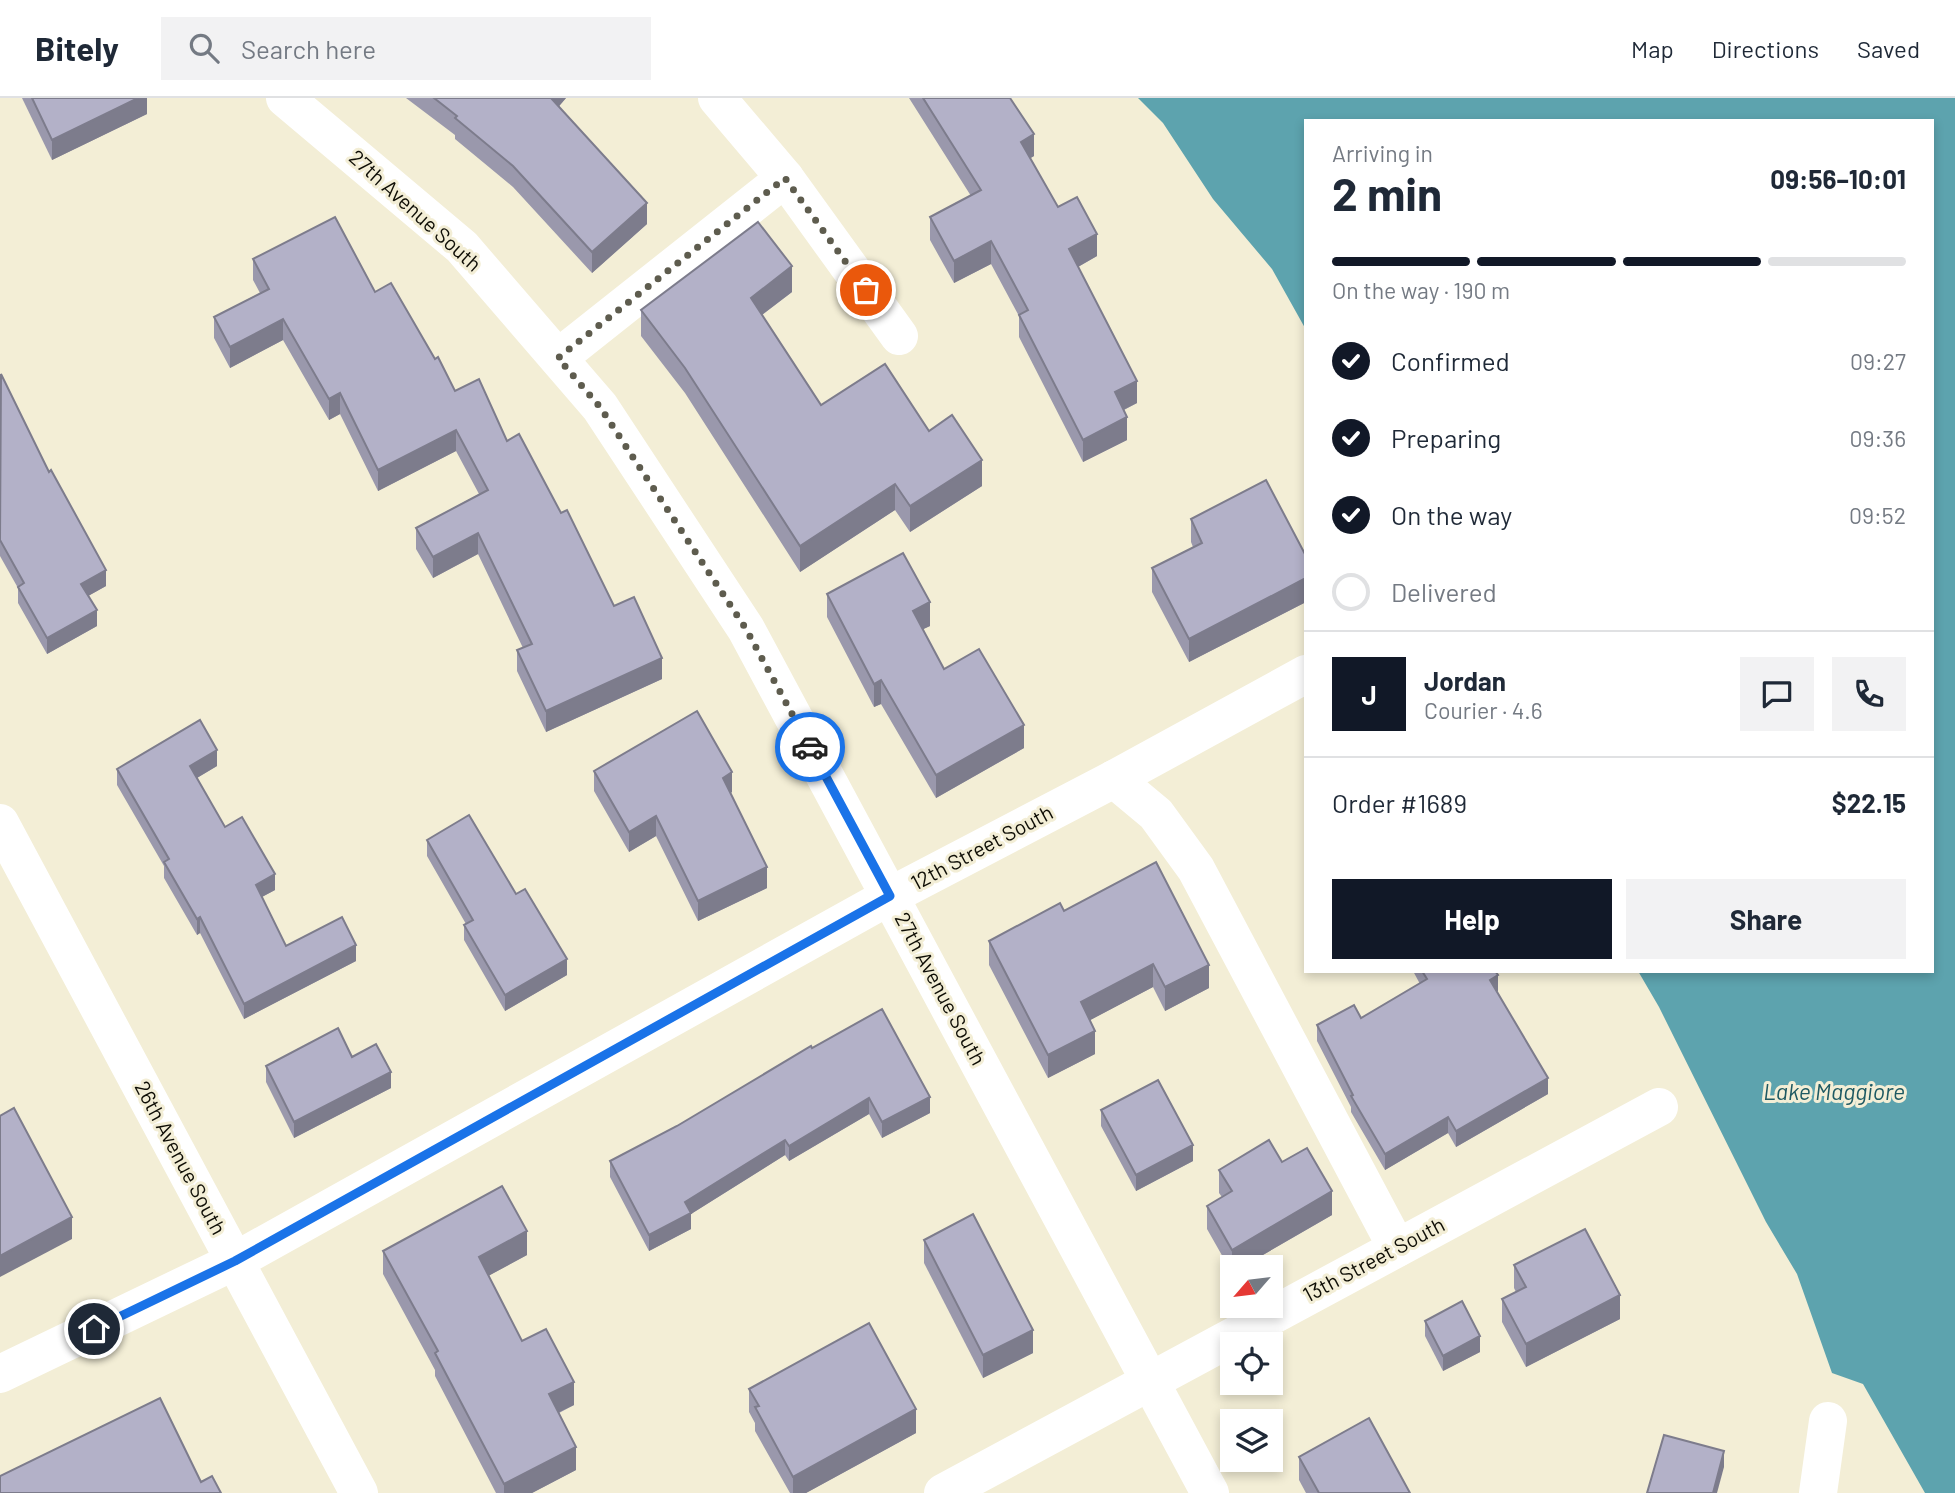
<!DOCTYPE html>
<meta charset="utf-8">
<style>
body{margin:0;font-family:Barlow,sans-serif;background:#f2f2f3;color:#1f2937;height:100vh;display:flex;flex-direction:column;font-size:26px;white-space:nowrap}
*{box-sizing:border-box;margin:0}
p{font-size:23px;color:#747a83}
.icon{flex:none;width:38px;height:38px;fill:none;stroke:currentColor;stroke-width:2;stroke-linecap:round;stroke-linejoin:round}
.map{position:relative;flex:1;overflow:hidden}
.drawer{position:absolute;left:1304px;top:21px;width:630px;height:854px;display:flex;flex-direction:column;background:#fff;border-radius:0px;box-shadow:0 4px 10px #0003}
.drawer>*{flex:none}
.needle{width:46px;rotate:242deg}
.controls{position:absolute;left:1220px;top:1157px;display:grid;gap:14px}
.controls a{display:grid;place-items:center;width:63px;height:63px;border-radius:0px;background:#fff;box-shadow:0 4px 10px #0003;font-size:35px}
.pin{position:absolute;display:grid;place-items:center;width:60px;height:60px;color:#fff;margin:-30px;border:4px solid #fff;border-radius:50%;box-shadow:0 2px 7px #0007}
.courier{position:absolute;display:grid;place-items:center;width:70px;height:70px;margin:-35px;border:5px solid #1a73e8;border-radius:50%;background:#fff;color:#222;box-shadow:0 2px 9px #0007}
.summary em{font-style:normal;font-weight:700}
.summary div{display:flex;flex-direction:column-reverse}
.summary{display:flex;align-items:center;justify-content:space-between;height:119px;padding:0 28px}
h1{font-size:46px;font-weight:700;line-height:52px}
.bar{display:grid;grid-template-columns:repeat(4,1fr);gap:10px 7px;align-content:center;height:84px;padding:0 28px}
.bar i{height:9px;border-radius:5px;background:#e0e1e3}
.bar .current{background:#111827}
.bar p{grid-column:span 4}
.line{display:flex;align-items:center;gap:18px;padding:0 28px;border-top:2px solid #e0e1e3}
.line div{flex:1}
.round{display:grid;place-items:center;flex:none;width:74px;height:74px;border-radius:0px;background:#f2f2f3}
ol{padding:0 28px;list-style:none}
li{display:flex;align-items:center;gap:21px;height:77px}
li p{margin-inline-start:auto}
li .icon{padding:7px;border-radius:50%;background:#111827;color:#fff;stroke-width:4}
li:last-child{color:#747a83}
li i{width:38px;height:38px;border:4px solid #e0e1e3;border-radius:50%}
.button{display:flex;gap:14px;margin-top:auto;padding:14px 28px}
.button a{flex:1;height:80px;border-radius:0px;background:#111827;color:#fff;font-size:28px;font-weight:700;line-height:80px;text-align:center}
.button a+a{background:#f2f2f3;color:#1f2937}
header{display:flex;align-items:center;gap:42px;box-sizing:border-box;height:98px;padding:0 35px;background:#fff;border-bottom:2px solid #e0e1e3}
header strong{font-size:33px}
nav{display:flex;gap:38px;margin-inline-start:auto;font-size:24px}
.search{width:490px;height:63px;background:#f2f2f3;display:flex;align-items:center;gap:18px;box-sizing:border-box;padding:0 24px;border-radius:0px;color:#747a83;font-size:26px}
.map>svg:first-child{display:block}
.water{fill:#5da3ae}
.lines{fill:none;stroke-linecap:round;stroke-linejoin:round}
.minor{stroke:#fff;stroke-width:38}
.wall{fill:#9a98ac}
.shaded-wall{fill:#7d7c8c}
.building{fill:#b3b1c8;stroke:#7d7c8c;stroke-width:2}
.done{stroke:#5e5c4e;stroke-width:7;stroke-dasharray:0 12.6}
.route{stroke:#1a73e8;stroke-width:9}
.labels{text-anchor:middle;stroke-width:6;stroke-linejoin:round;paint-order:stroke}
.street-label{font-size:21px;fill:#0e0d05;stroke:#f3eed6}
.water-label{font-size:23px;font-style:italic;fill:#1e5962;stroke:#f3eed6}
</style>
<header>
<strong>Bitely</strong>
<div class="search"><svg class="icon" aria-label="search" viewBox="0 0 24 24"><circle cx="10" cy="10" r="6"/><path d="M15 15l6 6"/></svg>Search here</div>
<nav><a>Map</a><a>Directions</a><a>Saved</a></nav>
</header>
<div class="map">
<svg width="1955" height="1395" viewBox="0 0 1955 1395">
<rect width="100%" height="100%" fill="#f3eed6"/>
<polygon class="water" points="1138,0 1955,0 1955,1395 1925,1395 1863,1286 1832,1275 1797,1176 1766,1124 1659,909 1638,873 1932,873 1932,23 1306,23 1305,230 1272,171 1213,101 1163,25"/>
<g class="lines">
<g class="minor">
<polyline points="285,0 462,149 600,309 746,531 1210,1395"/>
<polyline points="717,0 785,80 899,238"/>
<polyline points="558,260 785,80"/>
<polyline points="1114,681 1156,716 1196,771 1397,1150"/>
<polyline points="0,725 359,1395"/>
<polyline points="0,1276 235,1163 890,798 1114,681 1306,576"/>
<polyline points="943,1395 1659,1009"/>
<polyline points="1818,1395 1828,1323"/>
</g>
</g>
<g class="wall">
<polygon points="22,0 147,0 147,16 52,62"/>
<polygon points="406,0 566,0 559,8 647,126 592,175 513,89 455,41 455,37"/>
<polygon points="909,0 1010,0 1034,58 1030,60 1058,109 1097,158 1078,169 1137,305 1124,312 1127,342 1083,364 1019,239 1019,218 991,166 954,185 930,142 930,119 971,98"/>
<polygon points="253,161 375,194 435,261 455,293 507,343 561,415 614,508 662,581 546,634 517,573 517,552 523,550 478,456 433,480 416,451 416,430 479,396 456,353 378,393 340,316 329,322 283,242 230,270 214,240 214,219 260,195 253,182"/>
<polygon points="792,194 762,217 821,307 929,333 982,388 910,434 895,412 800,474 685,295 641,238 641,212"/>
<polygon points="0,277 106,488 88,498 97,528 47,556 18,505 18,490 0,458"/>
<polygon points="1191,421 1306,480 1306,504 1189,564 1152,494 1152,470 1193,449 1191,444"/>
<polygon points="827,496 930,528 923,531 944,571 1024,650 936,700 881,606 874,609 827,519"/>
<polygon points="217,668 197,680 225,729 275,792 262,799 286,848 356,863 244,921 200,835 197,837 164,780 164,768 117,687 117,671"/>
<polygon points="594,673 732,694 730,695 767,790 698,823 656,738 629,754 594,693"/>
<polygon points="427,742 516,796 567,877 505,913 464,842 464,827 466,826 427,758"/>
<polygon points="1064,813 1209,890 1165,913 1153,889 1090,922 1095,956 1048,980 989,867 989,843"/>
<polygon points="1413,873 1495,873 1497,893 1548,996 1456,1049 1448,1035 1385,1072 1351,1014 1351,1009 1317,943 1317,927 1361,920 1420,886"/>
<polygon points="812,950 930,1015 882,1040 869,1016 789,1063 785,1057 691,1116 691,1131 649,1153 610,1079 610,1063 677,1028"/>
<polygon points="352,959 391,990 294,1040 266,984 266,968"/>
<polygon points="1101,1012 1193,1063 1136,1093 1101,1028"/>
<polygon points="1282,1064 1332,1117 1242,1169 1232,1169 1232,1175 1207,1131 1207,1108 1222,1099 1219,1095 1219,1072"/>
<polygon points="924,1142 1033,1255 983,1280 924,1165"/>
<polygon points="383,1153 527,1157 488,1178 522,1243 574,1307 559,1315 576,1372 532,1395 496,1395 435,1278 435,1272 383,1176"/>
<polygon points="1514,1167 1620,1221 1526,1269 1502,1224 1502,1201 1516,1194 1514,1190"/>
<polygon points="1425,1223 1480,1254 1443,1273 1425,1238"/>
<polygon points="749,1291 916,1335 806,1395 790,1395 755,1333 755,1325 749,1314"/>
<polygon points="1299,1359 1410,1395 1306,1395 1299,1382"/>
</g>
<g class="shaded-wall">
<polygon points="138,0 147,0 147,16 52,62 52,42"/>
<polygon points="549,0 566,0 549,20"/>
<polygon points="1034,36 1034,58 1021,66 1021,44"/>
<polygon points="647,105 647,126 592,175 592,154"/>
<polygon points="1097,136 1097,158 1069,174 1069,151"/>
<polygon points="991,143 991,166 954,185 954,163"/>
<polygon points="792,168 792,194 751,225 751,200"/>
<polygon points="283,221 283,242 230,270 230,249"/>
<polygon points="1137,283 1137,305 1115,316 1115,294"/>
<polygon points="340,295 340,316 329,322 329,301"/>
<polygon points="1127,319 1127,342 1083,364 1083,342"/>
<polygon points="456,332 456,353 378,393 378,372"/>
<polygon points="982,362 982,388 910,434 910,408"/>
<polygon points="895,386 895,412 800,474 800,448"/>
<polygon points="478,435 478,456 433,480 433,459"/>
<polygon points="106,472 106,488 81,502 81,486"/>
<polygon points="1306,480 1306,504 1189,564 1189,541"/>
<polygon points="930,504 930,528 913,536 913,513"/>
<polygon points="97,512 97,528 47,556 47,540"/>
<polygon points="662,560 662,581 546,634 546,613"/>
<polygon points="881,582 881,606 874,609 874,586"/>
<polygon points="1024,627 1024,650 936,700 936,677"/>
<polygon points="217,652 217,668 190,684 190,668"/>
<polygon points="732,674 732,694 723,700 723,680"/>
<polygon points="656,718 656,738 629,754 629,734"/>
<polygon points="767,769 767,790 698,823 698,803"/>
<polygon points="275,776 275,792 256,802 256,787"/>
<polygon points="200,819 200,835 197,837 197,821"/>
<polygon points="356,847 356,863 244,921 244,906"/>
<polygon points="567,861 567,877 505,913 505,897"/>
<polygon points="1153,866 1153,889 1081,927 1081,904"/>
<polygon points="1209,867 1209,890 1165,913 1165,889"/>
<polygon points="1498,877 1498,893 1490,898 1490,882"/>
<polygon points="1095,933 1095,956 1048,980 1048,957"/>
<polygon points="391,974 391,990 294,1040 294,1024"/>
<polygon points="1548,980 1548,996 1456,1049 1456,1033"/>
<polygon points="930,999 930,1015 882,1040 882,1024"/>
<polygon points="869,1000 869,1016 789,1063 789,1048"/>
<polygon points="1448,1019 1448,1035 1385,1072 1385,1056"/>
<polygon points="785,1042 785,1057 691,1116 691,1131 649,1153 649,1137 685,1104"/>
<polygon points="1193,1047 1193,1063 1136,1093 1136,1077"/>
<polygon points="1332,1093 1332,1117 1242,1169 1232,1169 1232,1152"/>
<polygon points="72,1119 72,1141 0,1179 0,1158"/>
<polygon points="527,1133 527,1157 479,1183 479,1159"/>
<polygon points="1620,1197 1620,1221 1526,1269 1526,1246"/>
<polygon points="1033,1232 1033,1255 983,1280 983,1257"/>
<polygon points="1480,1238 1480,1254 1443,1273 1443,1258"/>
<polygon points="574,1284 574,1307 549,1319 549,1296"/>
<polygon points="916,1311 916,1335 806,1395 793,1395 793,1379"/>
<polygon points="576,1349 576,1372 532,1395 504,1395 504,1386"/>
<polygon points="1724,1353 1724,1369 1717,1395 1713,1395"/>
</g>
<g class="building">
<polygon points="32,0 138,0 52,42"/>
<polygon points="434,0 551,0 647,105 592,154 513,68 455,20 457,18"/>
<polygon points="923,0 1010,0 1034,36 1021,44 1058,109 1077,99 1097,136 1069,151 1137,283 1115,294 1127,319 1083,342 1019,217 1028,212 991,143 954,163 930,119 981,92"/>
<polygon points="335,119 375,194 391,185 435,261 438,259 455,293 479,281 507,343 519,336 561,415 567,412 614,508 634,499 662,560 546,613 517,552 532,546 478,435 433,459 416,430 488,392 456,332 378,372 340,295 329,301 283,221 230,249 214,219 269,191 253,161"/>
<polygon points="758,124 792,168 751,200 821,307 885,266 929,333 952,317 982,362 910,408 895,386 800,448 685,270 641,212"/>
<polygon points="1,276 49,374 51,372 106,472 81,486 97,512 47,540 18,489 24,485 0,442"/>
<polygon points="1266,382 1306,458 1306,480 1189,541 1152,470 1202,445 1191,421"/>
<polygon points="903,455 930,504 913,513 944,571 979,551 1024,627 936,677 881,582 874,586 827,496"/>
<polygon points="697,613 732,674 723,680 767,769 698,803 656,718 629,734 594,673"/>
<polygon points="200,622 217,652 190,668 225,729 242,719 275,776 256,787 286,848 342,819 356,847 244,906 200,819 197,821 164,764 169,761 117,671"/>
<polygon points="469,717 516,796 525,791 567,861 505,897 464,827 473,822 427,742"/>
<polygon points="1156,764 1209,867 1165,889 1153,866 1081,904 1095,933 1048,957 989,843 1060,805 1064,813"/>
<polygon points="1422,873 1495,873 1498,877 1490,882 1548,980 1456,1033 1448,1019 1385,1056 1351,998 1353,997 1317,927 1354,907 1361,920 1427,881"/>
<polygon points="882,911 930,999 882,1024 869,1000 789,1048 785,1042 685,1104 691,1115 649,1137 610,1063 677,1028 811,948 812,950"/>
<polygon points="338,930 352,959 376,946 391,974 294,1024 266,968"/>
<polygon points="1158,982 1193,1047 1136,1077 1101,1012"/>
<polygon points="14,1010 72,1119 0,1158 0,1018"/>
<polygon points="1269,1042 1282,1064 1307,1050 1332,1093 1232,1152 1207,1108 1232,1093 1219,1072"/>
<polygon points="502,1088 527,1133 479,1159 522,1243 546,1231 574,1284 549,1296 576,1349 504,1386 435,1255 438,1253 383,1153"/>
<polygon points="973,1116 1033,1232 983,1257 924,1142"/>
<polygon points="1585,1131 1620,1197 1526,1246 1502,1201 1526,1189 1514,1167"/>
<polygon points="1462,1203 1480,1238 1443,1258 1425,1223"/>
<polygon points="869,1225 916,1311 793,1379 755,1309 759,1308 749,1291"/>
<polygon points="160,1300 201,1384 212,1378 221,1395 0,1395 0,1378"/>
<polygon points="1369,1320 1410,1395 1319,1395 1299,1359"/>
<polygon points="1664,1337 1724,1353 1713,1395 1647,1395"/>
</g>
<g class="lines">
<polyline class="done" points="810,649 746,531 600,309 558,260 785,80 866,192"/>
<polyline class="route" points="94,1231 235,1163 890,798 810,649"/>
</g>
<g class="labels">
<g class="street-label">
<text transform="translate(415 113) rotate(42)" y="7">27th Avenue South</text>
<text transform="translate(982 750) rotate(-28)" y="7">12th Street South</text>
<text transform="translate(940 891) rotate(62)" y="7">27th Avenue South</text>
<text transform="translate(180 1060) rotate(62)" y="7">26th Avenue South</text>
<text transform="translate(1374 1162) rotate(-28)" y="7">13th Street South</text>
</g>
<g class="water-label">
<text x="1834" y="1002">Lake Maggiore</text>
</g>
</g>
</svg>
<div class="controls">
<a><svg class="needle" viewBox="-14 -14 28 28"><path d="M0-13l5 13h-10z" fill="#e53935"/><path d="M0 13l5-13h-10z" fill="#747a83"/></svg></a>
<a><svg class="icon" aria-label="locate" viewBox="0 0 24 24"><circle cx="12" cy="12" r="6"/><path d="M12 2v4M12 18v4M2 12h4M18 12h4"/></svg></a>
<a><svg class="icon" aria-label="layers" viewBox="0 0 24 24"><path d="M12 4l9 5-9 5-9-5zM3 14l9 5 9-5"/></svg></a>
</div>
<div class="pin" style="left:866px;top:192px;background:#ea580c"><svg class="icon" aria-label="bag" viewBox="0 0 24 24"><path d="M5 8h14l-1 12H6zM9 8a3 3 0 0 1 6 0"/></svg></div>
<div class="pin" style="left:94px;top:1231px;background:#1f2937"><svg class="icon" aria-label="home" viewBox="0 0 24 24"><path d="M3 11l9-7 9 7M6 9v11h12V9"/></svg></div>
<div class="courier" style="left:810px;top:649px"><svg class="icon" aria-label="car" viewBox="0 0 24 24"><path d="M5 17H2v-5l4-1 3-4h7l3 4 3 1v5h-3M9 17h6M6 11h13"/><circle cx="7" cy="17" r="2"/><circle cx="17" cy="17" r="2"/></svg></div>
<section class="drawer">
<div class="summary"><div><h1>2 min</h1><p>Arriving in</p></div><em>09:56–10:01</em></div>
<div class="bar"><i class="current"></i><i class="current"></i><i class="current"></i><i></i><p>On the way · 190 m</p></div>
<ol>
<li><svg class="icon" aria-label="check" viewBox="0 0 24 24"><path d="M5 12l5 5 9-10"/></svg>Confirmed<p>09:27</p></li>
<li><svg class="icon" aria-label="check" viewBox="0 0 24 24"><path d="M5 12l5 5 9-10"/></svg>Preparing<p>09:36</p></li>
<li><svg class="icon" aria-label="check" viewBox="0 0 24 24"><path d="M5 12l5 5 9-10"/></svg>On the way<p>09:52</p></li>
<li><i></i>Delivered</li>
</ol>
<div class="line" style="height:126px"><b class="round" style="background:#111827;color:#fff">J</b><div><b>Jordan</b><p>Courier · 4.6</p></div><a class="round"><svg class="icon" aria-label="chat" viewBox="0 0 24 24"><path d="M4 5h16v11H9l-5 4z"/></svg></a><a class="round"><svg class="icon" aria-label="phone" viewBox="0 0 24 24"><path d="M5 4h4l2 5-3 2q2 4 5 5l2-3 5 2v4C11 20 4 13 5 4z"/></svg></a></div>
<div class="line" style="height:91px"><div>Order #1689</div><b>$22.15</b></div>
<div class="button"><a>Help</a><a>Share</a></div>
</section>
</div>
